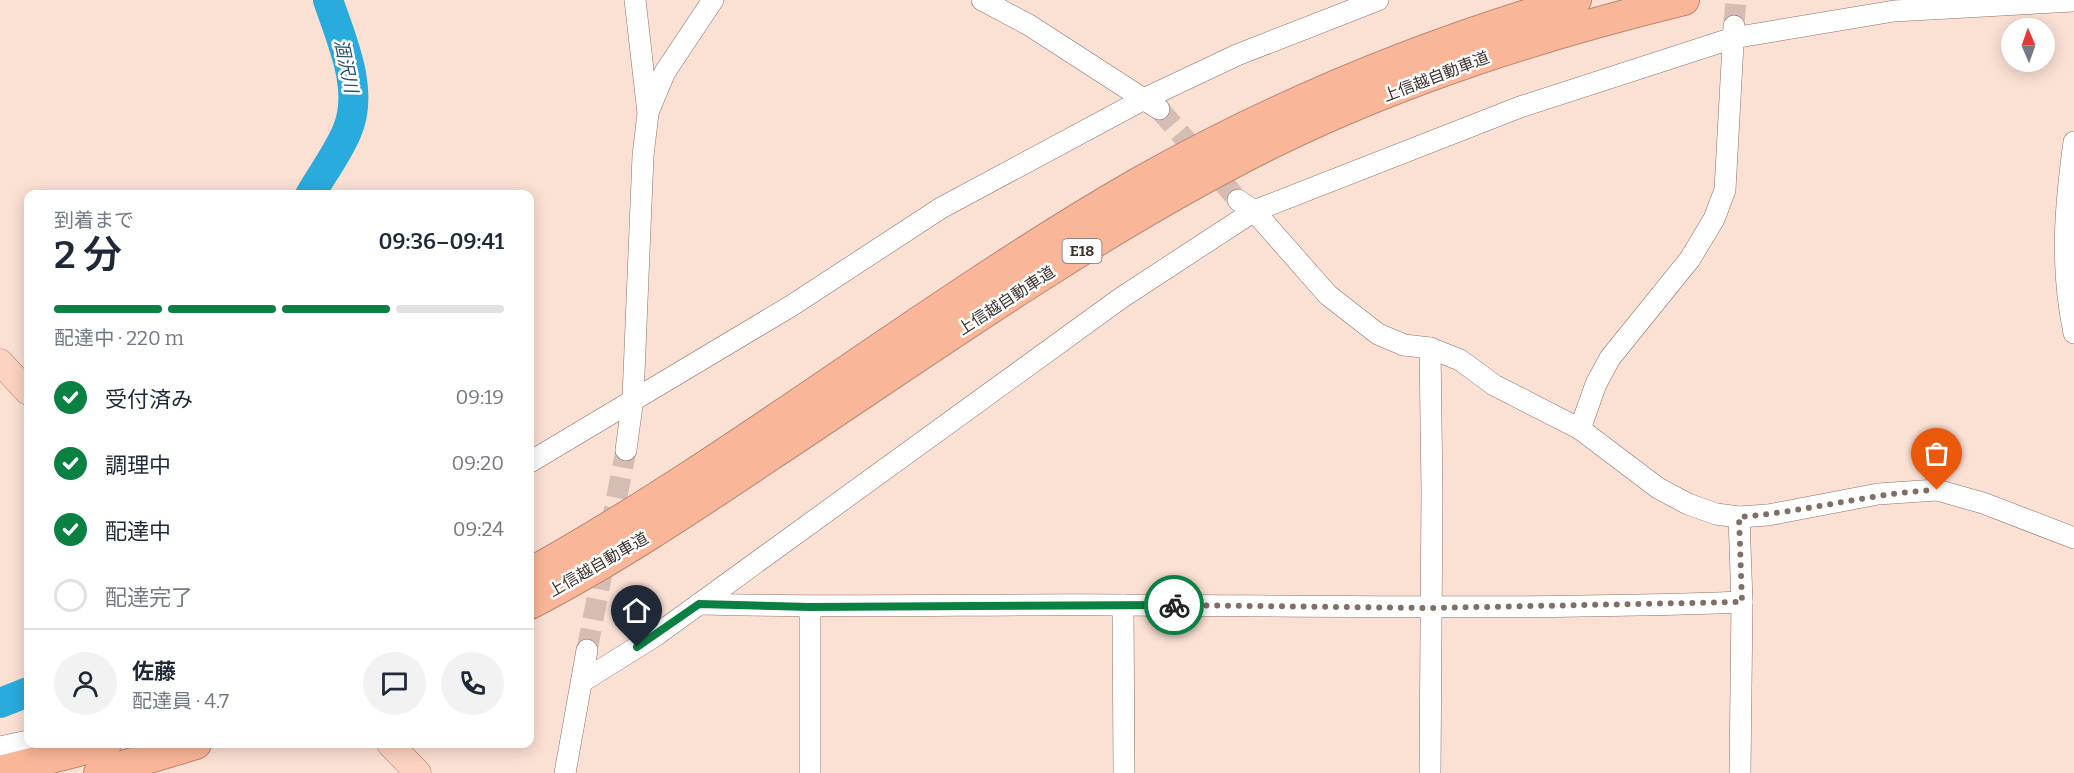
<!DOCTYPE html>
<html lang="ja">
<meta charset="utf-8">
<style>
body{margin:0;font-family:Bitter,"Noto Sans JP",serif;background:#f2f2f3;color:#1f2937;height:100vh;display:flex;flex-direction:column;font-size:22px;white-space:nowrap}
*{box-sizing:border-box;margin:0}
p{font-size:20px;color:#747a83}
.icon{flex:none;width:33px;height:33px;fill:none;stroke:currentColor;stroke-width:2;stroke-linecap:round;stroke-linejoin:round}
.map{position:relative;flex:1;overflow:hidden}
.sheet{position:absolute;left:24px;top:190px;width:510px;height:558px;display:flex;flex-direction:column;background:#fff;border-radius:12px;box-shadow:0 3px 15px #0003}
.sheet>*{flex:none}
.needle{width:39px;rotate:358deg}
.controls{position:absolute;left:2001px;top:18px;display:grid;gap:12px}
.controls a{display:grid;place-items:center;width:54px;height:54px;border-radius:50%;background:#fff;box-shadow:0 3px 15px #0003;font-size:30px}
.pin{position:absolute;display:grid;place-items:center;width:51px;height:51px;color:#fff;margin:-62px -26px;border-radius:50% 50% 50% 0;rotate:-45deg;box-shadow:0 0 6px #0007}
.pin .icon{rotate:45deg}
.courier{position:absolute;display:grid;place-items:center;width:60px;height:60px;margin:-30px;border:4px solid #0b8043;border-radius:50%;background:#fff;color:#222;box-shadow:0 2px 8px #0007}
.head em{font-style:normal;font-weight:600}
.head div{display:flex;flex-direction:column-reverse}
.head{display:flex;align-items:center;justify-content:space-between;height:102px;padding:0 30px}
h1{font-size:39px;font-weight:600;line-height:45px}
.bar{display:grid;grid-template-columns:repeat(4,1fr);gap:9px 6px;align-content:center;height:72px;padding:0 30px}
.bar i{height:8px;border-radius:4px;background:#e0e1e3}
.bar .on{background:#0b8043}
.bar p{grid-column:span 4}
.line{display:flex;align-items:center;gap:15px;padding:0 30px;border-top:2px solid #e0e1e3}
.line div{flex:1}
.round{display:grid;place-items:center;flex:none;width:63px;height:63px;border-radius:32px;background:#f2f2f3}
ol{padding:0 30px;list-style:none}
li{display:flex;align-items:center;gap:18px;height:66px}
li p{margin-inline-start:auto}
li .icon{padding:6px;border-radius:50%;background:#0b8043;color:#fff;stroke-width:4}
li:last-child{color:#747a83}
li i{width:33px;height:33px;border:3px solid #e0e1e3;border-radius:50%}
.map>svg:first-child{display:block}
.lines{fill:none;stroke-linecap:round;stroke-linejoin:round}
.river{stroke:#2aabdd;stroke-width:30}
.minor-tunnel{stroke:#d5bdb3;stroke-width:21;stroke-dasharray:21 10;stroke-linecap:butt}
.minor-casing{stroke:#897167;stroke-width:22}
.major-casing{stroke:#b88873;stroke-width:27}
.highway-casing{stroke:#b88873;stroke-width:32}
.minor{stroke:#fff;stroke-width:21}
.major{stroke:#fcd3c1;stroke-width:26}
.highway{stroke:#fab698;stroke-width:30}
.done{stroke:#806f67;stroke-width:6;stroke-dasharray:0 10.8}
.route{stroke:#0b8043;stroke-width:8}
.labels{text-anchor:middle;stroke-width:5;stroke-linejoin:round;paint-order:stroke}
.shield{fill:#fff;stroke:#77706c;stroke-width:1.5}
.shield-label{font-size:15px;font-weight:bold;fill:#3d322d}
.street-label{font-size:16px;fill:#3d322d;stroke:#fff}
.water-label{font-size:18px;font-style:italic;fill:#23546a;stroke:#fff}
</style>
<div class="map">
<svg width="2074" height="773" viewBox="0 0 2074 773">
<rect width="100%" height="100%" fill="#fbe0d4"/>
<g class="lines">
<g class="river">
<path d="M310,195C322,174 338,153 347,131C365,90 341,39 328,0"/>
<polyline points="0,703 28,692"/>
</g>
<g class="minor-tunnel">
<polyline points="1734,25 1736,0"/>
<polyline points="1159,109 1238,200"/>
<polyline points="587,650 626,450"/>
</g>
<defs>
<g id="minor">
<polyline points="982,0 1029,25 1159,109"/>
<polyline points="649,110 665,72 713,0"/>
<path d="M2074,142C2065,208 2060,266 2074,333"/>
<polyline points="1238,200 1254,211 1328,295 1378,334 1404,345 1430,348 1460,360 1494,385 1580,429 1658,488 1688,504 1716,514 1739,517 1768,515 1878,494 1937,490 1983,503 2074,538"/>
<polyline points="1430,348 1432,493 1430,773"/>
<polyline points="1580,429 1596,384 1610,358 1690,259 1714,219 1725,190 1734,26"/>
<polyline points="626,450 633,398 643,156 648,113 635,0"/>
<polyline points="530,462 791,306 941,208 1146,98 1237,55 1378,0"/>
<polyline points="1739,517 1742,602 1740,773"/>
<path d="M699,604C841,608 982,604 1124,605C1330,606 1536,610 1742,602"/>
<polyline points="1123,605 1124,773"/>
<polyline points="583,681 655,636 1121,298 1254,211 1520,107 1733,38 1894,11 2074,1"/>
<polyline points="0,747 28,741"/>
<polyline points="565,773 587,650"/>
<polyline points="810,773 810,607"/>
</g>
<g id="major">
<polyline points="0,362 28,392"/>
<polyline points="390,744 418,773"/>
</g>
<g id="highway">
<path d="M530,573C740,456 929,303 1138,183C1276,105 1424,44 1576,0"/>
<path d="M530,604C611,562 689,510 765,459C918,358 1070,249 1233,163C1374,88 1529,38 1684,0"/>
<polyline points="0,771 106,744"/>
<polyline points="99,773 196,744"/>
</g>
</defs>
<use href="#minor" class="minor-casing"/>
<use href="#major" class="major-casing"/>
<use href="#highway" class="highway-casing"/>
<use href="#minor" class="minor"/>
<use href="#major" class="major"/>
<use href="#highway" class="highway"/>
</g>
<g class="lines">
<path class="done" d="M1174,605L1430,608L1742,602L1739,517C1806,512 1870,493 1937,490"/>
<polyline class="route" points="637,647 699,604 810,607 1174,605"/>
</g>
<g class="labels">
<rect class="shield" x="1062.5" y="239" width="39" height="24" rx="4.5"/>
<g class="shield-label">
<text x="1082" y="256">E18</text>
</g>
<g class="street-label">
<text transform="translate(1436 76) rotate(-21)" y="6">上信越自動車道</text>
<text transform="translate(1006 300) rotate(-33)" y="6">上信越自動車道</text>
<text transform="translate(598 564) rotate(-30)" y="6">上信越自動車道</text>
</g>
<g class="water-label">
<text transform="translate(346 66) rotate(78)" y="6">涸沢川</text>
</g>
</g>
</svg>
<div class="controls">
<a><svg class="needle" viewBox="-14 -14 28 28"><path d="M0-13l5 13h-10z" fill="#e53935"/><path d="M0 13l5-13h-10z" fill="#747a83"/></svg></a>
</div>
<div class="pin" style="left:1937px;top:490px;background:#ea580c"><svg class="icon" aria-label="bag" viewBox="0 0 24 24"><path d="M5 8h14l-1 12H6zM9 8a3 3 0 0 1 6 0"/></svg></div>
<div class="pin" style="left:637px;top:647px;background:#1f2937"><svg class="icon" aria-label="home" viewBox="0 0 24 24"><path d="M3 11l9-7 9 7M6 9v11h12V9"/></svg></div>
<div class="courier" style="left:1174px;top:605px"><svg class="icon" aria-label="bike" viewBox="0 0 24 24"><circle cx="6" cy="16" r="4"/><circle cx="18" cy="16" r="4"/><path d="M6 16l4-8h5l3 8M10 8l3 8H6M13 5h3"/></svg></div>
<section class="sheet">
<div class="head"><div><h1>2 分</h1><p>到着まで</p></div><em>09:36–09:41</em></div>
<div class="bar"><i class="on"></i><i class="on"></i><i class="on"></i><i></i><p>配達中 · 220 m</p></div>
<ol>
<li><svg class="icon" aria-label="check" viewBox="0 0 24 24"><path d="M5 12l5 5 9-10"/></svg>受付済み<p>09:19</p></li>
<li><svg class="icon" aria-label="check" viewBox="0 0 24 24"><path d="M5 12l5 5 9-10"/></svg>調理中<p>09:20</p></li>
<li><svg class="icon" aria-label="check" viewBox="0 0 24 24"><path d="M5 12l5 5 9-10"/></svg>配達中<p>09:24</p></li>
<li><i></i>配達完了</li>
</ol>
<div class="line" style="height:108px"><a class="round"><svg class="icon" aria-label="person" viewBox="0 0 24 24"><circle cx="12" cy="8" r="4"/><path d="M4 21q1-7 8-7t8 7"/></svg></a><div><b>佐藤</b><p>配達員 · 4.7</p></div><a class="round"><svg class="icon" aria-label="chat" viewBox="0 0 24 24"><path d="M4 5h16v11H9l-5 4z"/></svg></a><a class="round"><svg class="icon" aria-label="phone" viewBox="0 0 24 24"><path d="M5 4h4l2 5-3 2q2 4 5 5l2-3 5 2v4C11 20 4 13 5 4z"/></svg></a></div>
</section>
</div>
